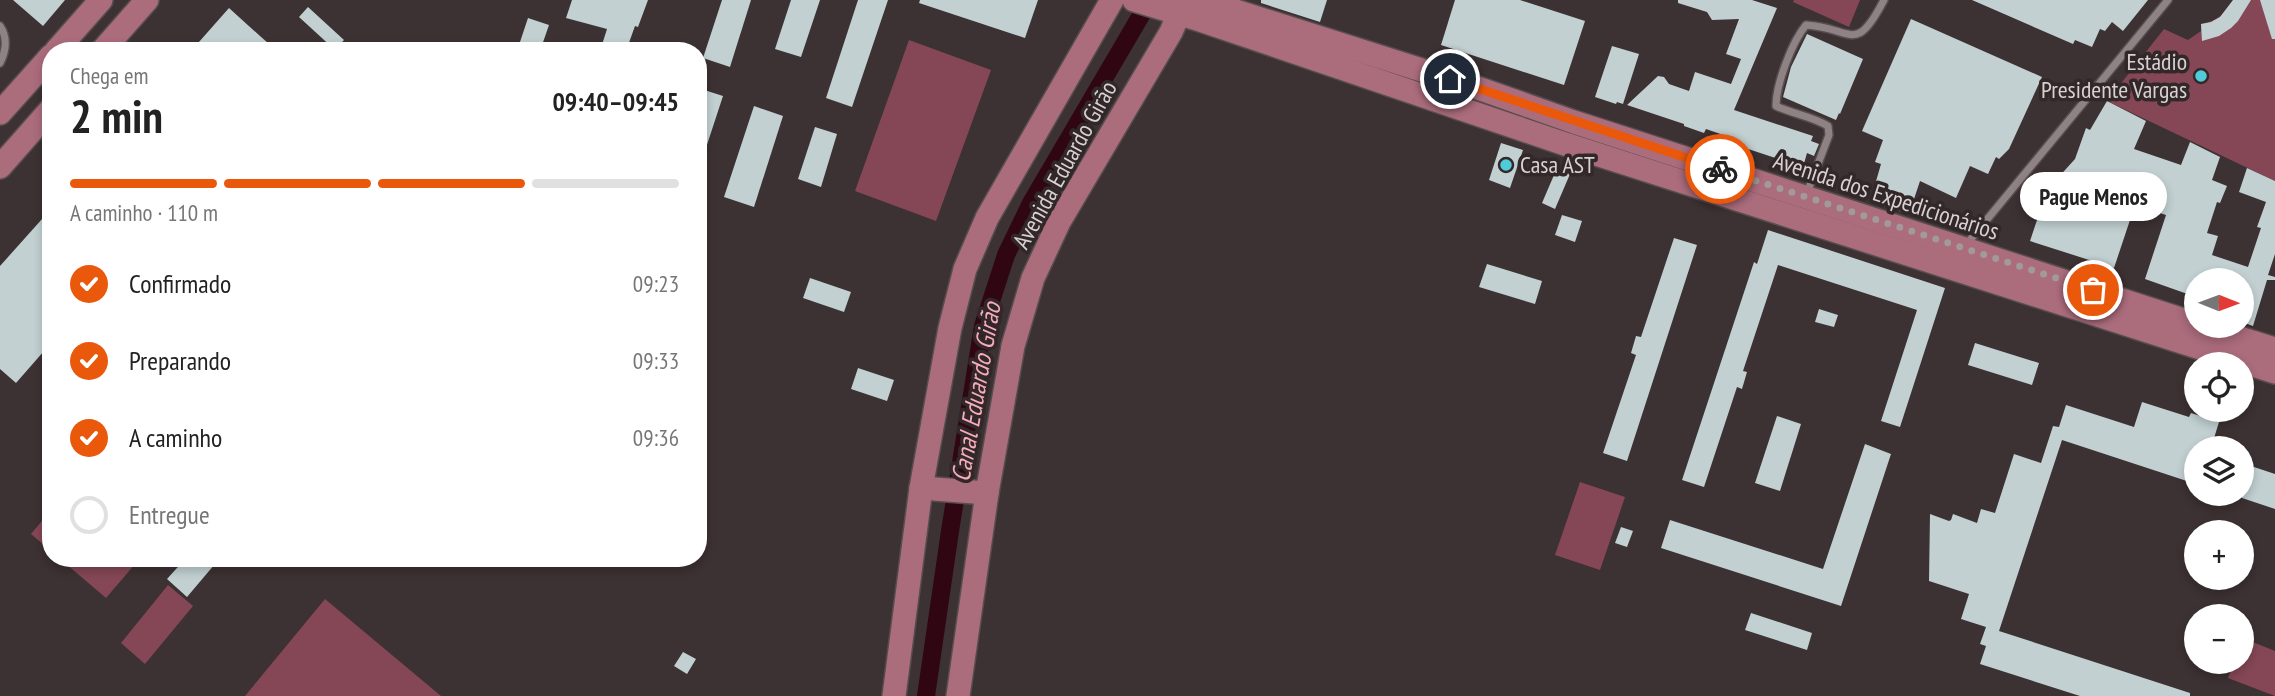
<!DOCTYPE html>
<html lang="pt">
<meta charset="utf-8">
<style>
body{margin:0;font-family:"PT Sans Narrow",sans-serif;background:#f2f2f2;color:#222;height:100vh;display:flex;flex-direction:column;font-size:26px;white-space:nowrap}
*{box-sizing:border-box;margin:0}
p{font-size:23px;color:#767676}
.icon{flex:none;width:38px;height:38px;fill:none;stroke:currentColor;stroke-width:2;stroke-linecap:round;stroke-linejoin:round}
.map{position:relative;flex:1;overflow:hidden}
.drawer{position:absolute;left:42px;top:42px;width:665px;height:525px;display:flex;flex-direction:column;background:#fff;border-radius:28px;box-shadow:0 4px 10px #0003}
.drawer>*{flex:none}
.needle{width:46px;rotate:91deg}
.fabs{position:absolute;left:2184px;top:268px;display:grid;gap:14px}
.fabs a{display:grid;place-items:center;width:70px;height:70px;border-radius:50%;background:#fff;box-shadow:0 4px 10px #0003;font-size:35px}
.pin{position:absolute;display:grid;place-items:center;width:60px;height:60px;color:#fff;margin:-30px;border:4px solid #fff;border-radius:50%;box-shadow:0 2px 7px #0007}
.courier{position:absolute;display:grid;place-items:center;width:70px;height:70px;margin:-35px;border:5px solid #ea580c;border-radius:50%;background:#fff;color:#222;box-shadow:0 2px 9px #0007}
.bubble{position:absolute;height:49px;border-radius:24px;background:#fff;box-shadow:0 4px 10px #0003;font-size:23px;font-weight:700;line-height:49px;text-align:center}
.headline em{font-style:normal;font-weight:700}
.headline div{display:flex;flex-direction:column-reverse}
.headline{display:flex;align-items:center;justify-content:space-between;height:119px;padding:0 28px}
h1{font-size:46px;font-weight:700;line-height:52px}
.bar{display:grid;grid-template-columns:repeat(4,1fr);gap:10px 7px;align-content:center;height:84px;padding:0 28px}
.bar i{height:9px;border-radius:5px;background:#e0e0e0}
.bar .on{background:#ea580c}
.bar p{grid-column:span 4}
ol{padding:0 28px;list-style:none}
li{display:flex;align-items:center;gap:21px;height:77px}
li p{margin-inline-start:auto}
li .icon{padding:7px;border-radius:50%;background:#ea580c;color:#fff;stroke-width:4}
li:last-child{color:#767676}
li i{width:38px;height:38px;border:4px solid #e0e0e0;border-radius:50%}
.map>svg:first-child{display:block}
.green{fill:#854755}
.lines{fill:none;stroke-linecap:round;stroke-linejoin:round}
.canal{stroke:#310613;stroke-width:18}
.building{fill:#c2d0d1}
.minor-casing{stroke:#564d4e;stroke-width:10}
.primary-casing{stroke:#564d4e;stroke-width:26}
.minor{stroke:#8f8284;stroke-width:7}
.primary{stroke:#ab6c7c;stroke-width:23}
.done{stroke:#a1999a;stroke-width:7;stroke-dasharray:0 12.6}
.route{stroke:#ea580c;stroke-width:9}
.poi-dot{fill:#52cbd8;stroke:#322829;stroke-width:2.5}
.labels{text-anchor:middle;stroke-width:7;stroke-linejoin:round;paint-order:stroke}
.poi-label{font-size:24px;fill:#d8d1d2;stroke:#322829;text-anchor:end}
.street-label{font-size:24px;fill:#d8d1d2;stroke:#322829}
.water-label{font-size:26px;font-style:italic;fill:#f6acbb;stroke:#322829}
</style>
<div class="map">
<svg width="2275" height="696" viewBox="0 0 2275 696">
<rect width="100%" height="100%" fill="#3c3133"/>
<g class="green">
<polygon points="1794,0 1860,0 1849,27 1793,2"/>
<path d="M2233,0H2275V181L2107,101L2164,29L2188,40L2201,31V24C2216,22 2226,13 2233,0Z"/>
<polygon points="909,40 991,70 936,221 855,191"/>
<polygon points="1580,482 1625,497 1600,570 1555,555"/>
<polygon points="51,510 51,551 31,534"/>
<polygon points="59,558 130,558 136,563 106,598"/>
<polygon points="168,585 193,606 145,664 121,643"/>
<polygon points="325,599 441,696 245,696"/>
<polygon points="2243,638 2275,651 2275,696 2228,678 2234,662 2242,662"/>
</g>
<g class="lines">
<polyline class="canal" points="926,696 950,531 983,326 1006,255 1031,203 1150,0"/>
</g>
<g class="building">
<polygon points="13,0 65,0 43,26"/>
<polygon points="572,0 648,0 638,27 635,26 626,51 600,51 607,29 566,18"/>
<polygon points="722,0 751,0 730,67 703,58"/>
<polygon points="791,0 820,0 801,57 775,49"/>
<polygon points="858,0 888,0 852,107 826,98"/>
<polygon points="920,0 1038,0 1025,38 919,3"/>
<polygon points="1261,0 1327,0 1320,22 1261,3"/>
<polygon points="1455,0 1520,0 1585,21 1564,85 1441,45"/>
<polygon points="1678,0 1752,0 1777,8 1734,110 1813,136 1811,141 1819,144 1814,156 1807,153 1803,167 1730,143 1732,138 1706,129 1704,133 1684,126 1684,124 1627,105 1658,76 1664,77 1669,84 1689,91 1695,72 1731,84 1741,59 1726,54 1739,19 1712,20 1707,12 1678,3"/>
<polygon points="1972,0 2148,0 2123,31 2112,22 2105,31 2100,29 2092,47 2075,40 2073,44"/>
<polygon points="2233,0 2251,0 2238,21 2231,28 2219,36 2202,41 2201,24 2211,22 2220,17"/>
<polygon points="2260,0 2275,0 2275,39 2272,39"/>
<polygon points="308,7 344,40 335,50 299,17"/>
<polygon points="229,8 260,36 277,51 191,51"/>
<polygon points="528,18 549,25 540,51 517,51"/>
<polygon points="1911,19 2042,77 2009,149 1999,159 1996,157 1988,174 1970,166 1956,198 1920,181 1909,214 1870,202 1881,164 1875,162 1883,140 1862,131"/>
<polygon points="1807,34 1863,59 1840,114 1839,113 1836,120 1783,97 1791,67"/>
<polygon points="1612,46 1639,54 1623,104 1617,102 1616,104 1595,97"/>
<polygon points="698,88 723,96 701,163 698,163"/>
<polygon points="2107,101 2146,121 2134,149 2181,165 2190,142 2220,157 2212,180 2227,186 2220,203 2217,202 2207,233 2218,236 2212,255 2248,267 2261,228 2257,227 2266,202 2239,192 2247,168 2275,181 2275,254 2268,275 2275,277 2275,280 2267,280 2253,326 2242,322 2247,301 2242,299 2242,280 2196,280 2196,297 2145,279 2166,215 2135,205 2114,268 2030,241 2039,214 2044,208 2028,202 2034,187 2046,191 2075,159 2086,128 2090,130"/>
<polygon points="754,106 783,116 754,207 724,197"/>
<polygon points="815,127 837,134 821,187 798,179"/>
<polygon points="1501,143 1523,150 1510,188 1489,180"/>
<polygon points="1557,168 1570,174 1555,209 1542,203"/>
<polygon points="51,209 51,343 16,383 0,369 0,266"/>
<polygon points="1562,215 1582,221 1575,242 1555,235"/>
<polygon points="1768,230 1945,288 1900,427 1881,421 1917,310 1778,265 1743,371 1747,372 1742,389 1737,387 1704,487 1682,480 1754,262 1757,264"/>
<polygon points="1674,238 1697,245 1627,461 1603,453 1636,355 1631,353 1636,336 1641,337"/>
<polygon points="1487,264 1542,281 1535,304 1479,287"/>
<polygon points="810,278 851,292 844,312 803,298"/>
<polygon points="1819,309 1838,315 1834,327 1815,322"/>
<polygon points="1975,343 2039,363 2032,385 1968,365"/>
<polygon points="858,368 894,380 887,401 851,389"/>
<polygon points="2142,402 2189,417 2191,413 2219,422 2211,448 2196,448 2196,484 2062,440 1999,631 2190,693 2190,696 2080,696 1980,664 1986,646 1980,644 1986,627 1961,619 1969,594 1929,581 1930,514 1949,521 1951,520 1953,514 1977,523 1981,509 1995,513 2014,454 2041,463 2053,426 2059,427 2066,405 2134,427"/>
<polygon points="1777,416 1801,424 1780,491 1755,483"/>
<polygon points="1865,444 1891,454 1841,606 1661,548 1670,520 1823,569"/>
<polygon points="2242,463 2275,474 2275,509 2242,498"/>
<polygon points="1621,527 1633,531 1627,547 1615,543"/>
<polygon points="186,558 220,558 187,597 167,579"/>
<polygon points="1751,613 1812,633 1807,650 1745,630"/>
<polygon points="683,652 696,659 687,674 674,666"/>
</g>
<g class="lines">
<defs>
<g id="minor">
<path d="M0,26C8,38 6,51 0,63"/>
<path d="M1807,193L1829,135L1828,126C1811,116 1793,114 1776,106C1776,84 1792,42 1806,25C1853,28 1855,56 1884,0"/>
<polyline points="1966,245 2168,0"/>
</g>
<g id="primary">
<polyline points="1134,0 1200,20 1565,144 2275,372"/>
<polyline points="1201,0 1475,87 1574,122 2196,324"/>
<polyline points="56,51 101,0"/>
<polyline points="102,51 147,0"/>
<polyline points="0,113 51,56"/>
<polyline points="0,167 51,109"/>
<polyline points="2201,326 2275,349"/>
<polyline points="921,488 987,493"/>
<polyline points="894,696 921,488 950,328 965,269 987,218 1112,0"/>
<polyline points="958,696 987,493 1013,346 1033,278 1059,222 1171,32 1185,0"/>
</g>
</defs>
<use href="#minor" class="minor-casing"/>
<use href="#primary" class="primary-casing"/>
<use href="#minor" class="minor"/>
<use href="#primary" class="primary"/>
</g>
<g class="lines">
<polyline class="done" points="1720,169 2093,290"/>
<polyline class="route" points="1450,79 1720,169"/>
</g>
<g class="poi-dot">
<circle cx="2201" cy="76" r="7"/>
<circle cx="1506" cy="165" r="7"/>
</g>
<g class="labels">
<g class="poi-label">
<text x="2187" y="70">Estádio<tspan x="2187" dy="28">Presidente Vargas</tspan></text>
<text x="1520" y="173" text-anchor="start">Casa AST</text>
</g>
<g class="street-label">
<text transform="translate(1065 165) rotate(-61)" y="8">Avenida Eduardo Girão</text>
<text transform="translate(1886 196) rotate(18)" y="8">Avenida dos Expedicionários</text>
</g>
<g class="water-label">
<text transform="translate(976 392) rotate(-80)" y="9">Canal Eduardo Girão</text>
</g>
</g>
</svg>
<div class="fabs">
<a><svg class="needle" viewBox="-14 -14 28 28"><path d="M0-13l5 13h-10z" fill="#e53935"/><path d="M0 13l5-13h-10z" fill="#767676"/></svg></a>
<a><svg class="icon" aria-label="locate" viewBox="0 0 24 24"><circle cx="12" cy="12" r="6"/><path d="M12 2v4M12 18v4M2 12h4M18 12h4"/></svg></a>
<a><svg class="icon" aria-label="layers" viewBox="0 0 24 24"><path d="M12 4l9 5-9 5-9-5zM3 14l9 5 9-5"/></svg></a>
<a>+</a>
<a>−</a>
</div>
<div class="pin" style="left:2093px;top:290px;background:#ea580c"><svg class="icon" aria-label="bag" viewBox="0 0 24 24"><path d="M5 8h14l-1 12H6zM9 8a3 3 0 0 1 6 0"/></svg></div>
<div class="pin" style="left:1450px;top:79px;background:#1f2937"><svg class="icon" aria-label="home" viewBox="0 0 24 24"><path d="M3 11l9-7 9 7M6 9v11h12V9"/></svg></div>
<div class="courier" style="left:1720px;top:169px"><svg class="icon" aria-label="bike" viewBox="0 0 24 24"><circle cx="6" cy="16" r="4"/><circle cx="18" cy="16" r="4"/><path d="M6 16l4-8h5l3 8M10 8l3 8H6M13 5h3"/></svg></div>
<div class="bubble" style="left:2020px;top:172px;width:147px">Pague Menos</div>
<section class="drawer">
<div class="headline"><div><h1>2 min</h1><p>Chega em</p></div><em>09:40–09:45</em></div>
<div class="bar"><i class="on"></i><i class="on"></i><i class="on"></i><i></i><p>A caminho · 110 m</p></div>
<ol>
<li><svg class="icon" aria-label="check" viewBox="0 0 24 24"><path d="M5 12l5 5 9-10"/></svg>Confirmado<p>09:23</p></li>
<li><svg class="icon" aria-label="check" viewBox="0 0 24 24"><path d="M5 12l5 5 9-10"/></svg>Preparando<p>09:33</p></li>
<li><svg class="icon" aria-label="check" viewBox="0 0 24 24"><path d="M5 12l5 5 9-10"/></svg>A caminho<p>09:36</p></li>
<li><i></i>Entregue</li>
</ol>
</section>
</div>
